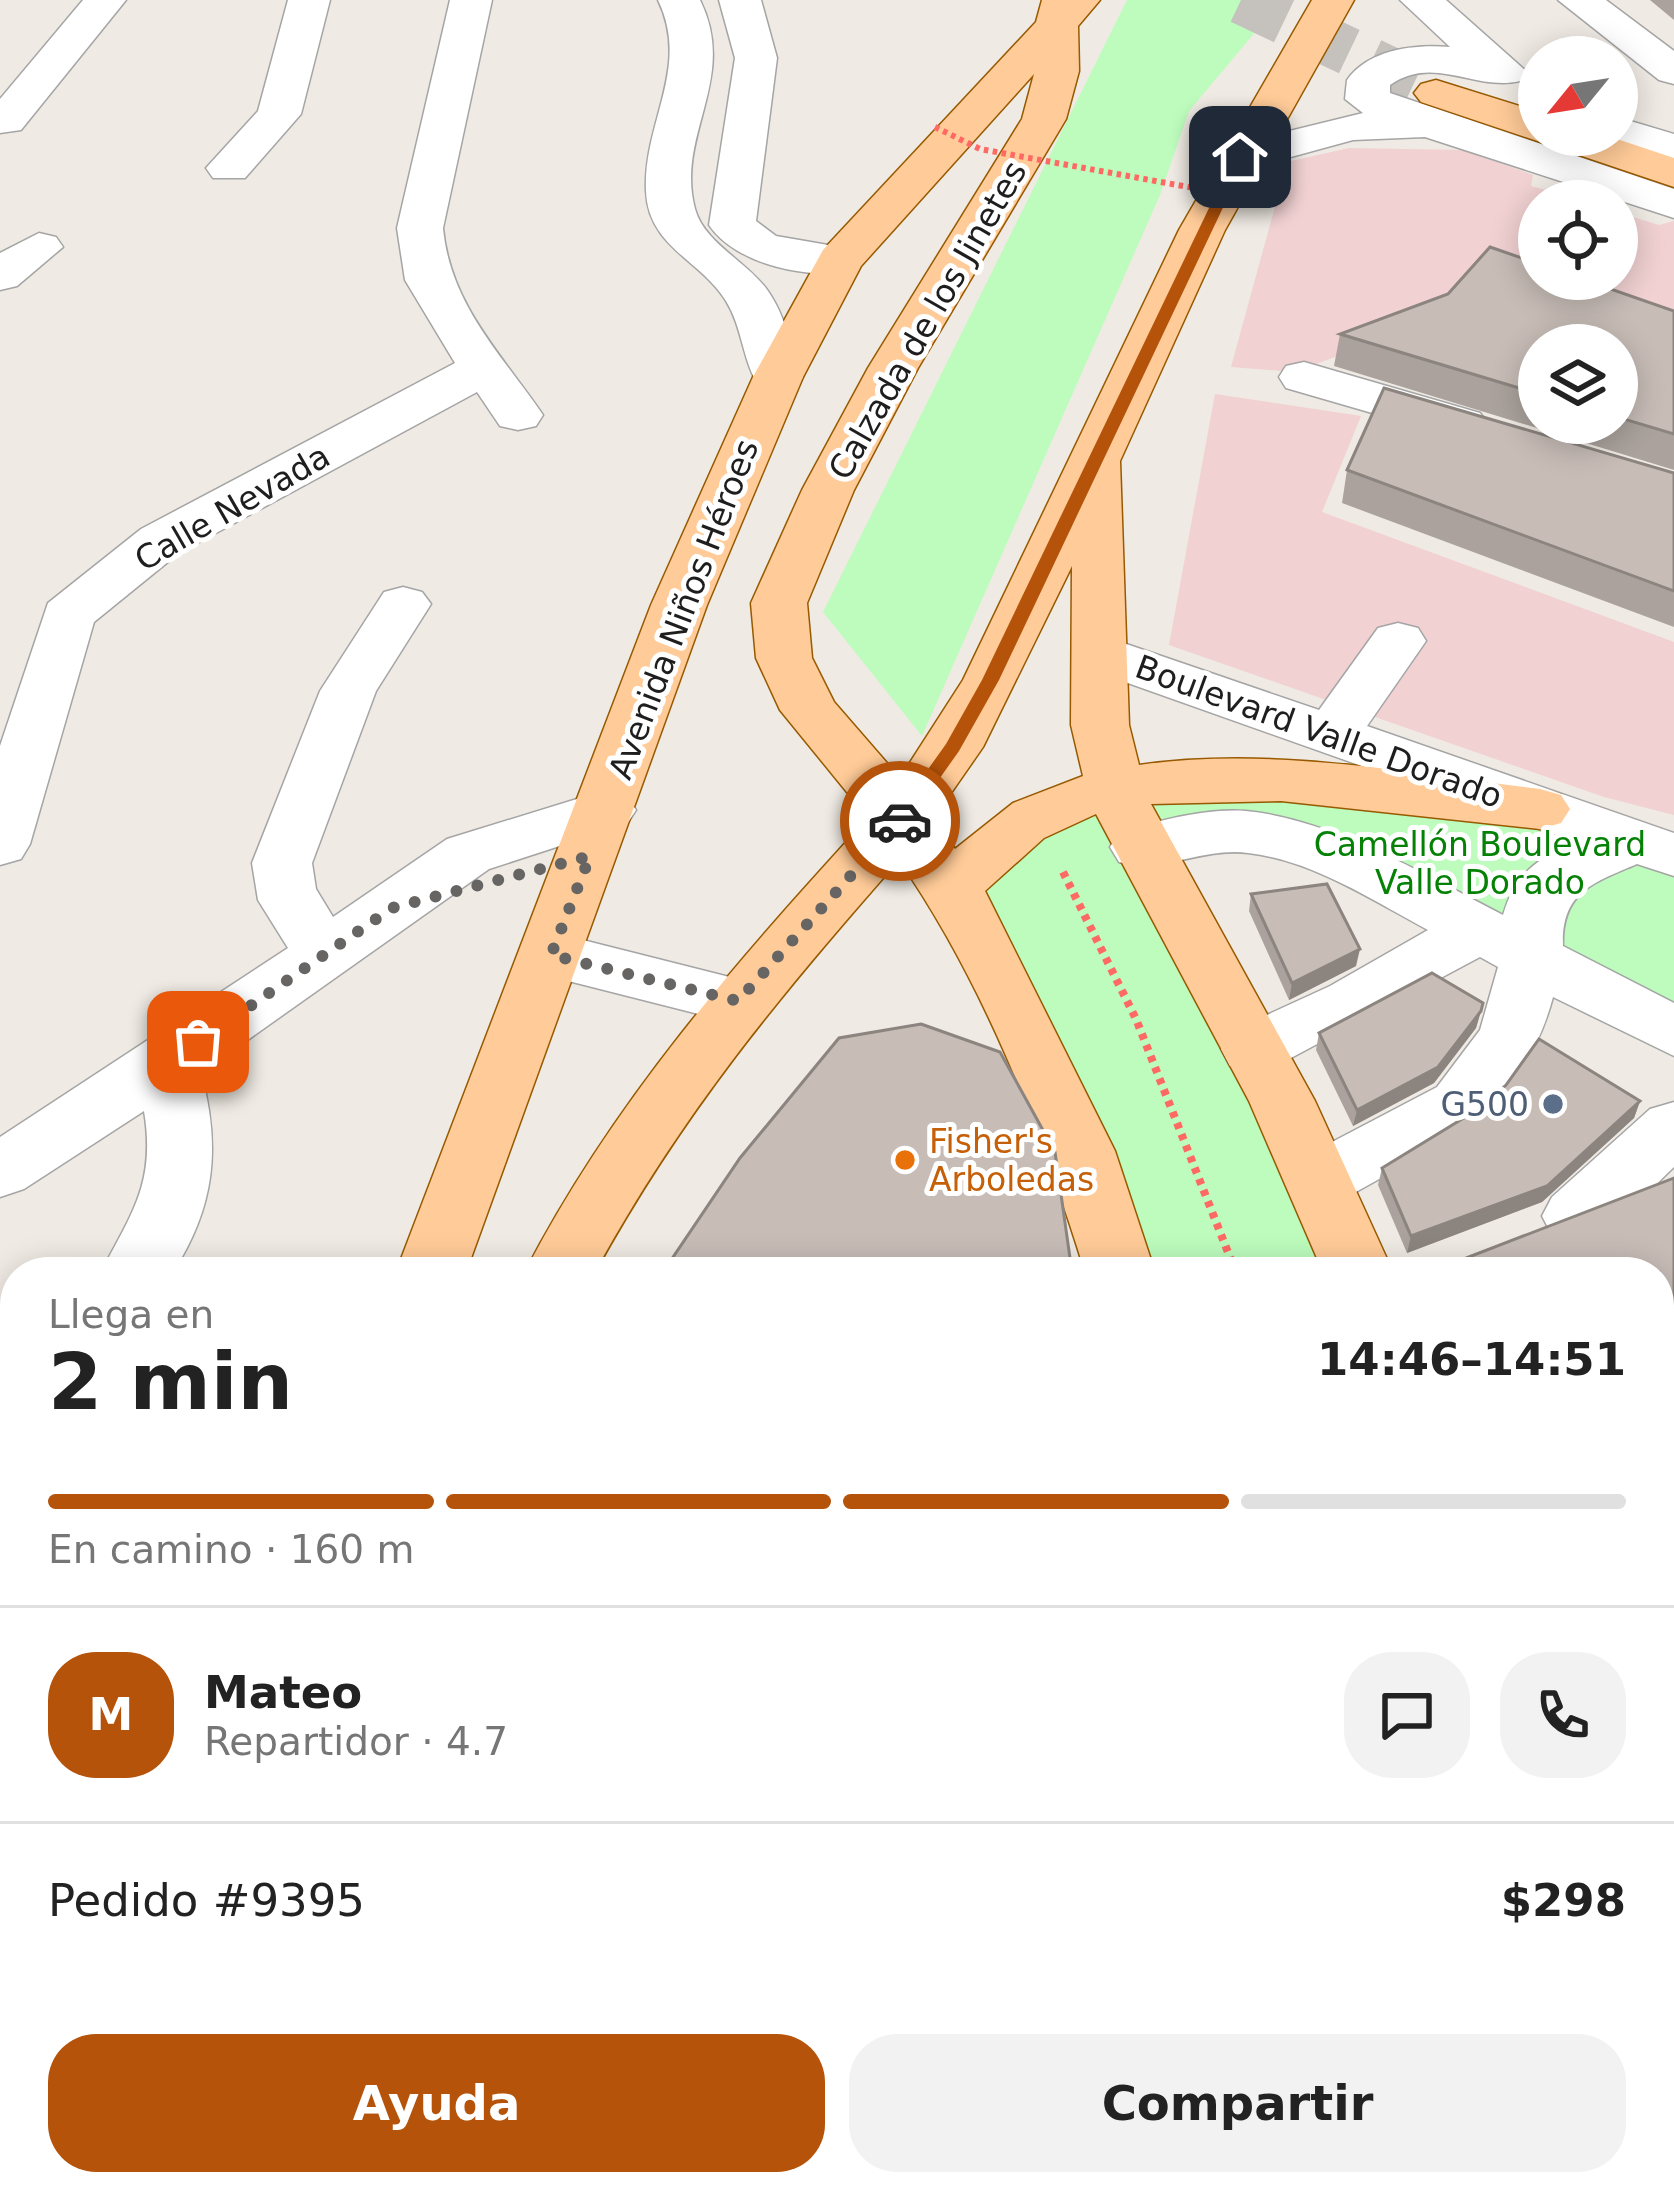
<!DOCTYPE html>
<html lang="es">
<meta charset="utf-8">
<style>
body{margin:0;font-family:"DejaVu Sans",sans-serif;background:#f2f2f2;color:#222;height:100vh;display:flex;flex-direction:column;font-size:45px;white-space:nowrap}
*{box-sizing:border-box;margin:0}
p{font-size:39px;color:#767676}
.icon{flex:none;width:66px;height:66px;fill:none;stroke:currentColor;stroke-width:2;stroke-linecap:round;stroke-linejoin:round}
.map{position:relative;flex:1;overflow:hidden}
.drawer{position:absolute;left:0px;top:1257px;width:1674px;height:939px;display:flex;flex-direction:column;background:#fff;border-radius:48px 48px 0 0;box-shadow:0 6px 30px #0003}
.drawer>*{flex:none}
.needle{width:78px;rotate:240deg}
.tools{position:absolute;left:1518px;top:36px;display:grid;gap:24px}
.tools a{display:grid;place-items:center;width:120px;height:120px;border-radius:50%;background:#fff;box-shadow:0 6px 30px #0003;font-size:60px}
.pin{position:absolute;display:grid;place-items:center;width:102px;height:102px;color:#fff;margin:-51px;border-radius:24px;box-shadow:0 6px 18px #0006}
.courier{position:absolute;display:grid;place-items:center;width:120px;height:120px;margin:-60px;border:9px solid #b45309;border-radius:50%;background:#fff;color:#222;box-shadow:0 3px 15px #0007}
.overview em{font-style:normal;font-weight:700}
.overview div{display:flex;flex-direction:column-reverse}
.overview{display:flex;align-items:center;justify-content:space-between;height:204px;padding:0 48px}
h1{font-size:78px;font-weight:700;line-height:90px}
.bar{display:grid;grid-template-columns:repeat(4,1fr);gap:18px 12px;align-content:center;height:144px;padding:0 48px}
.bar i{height:15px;border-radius:9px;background:#e0e0e0}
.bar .active{background:#b45309}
.bar p{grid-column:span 4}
.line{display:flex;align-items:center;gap:30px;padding:0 48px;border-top:3px solid #e0e0e0}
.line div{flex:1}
.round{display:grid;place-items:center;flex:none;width:126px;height:126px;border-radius:48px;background:#f2f2f2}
.primary-button{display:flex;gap:24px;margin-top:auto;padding:24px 48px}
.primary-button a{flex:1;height:138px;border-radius:48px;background:#b45309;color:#fff;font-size:48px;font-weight:700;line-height:138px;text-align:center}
.primary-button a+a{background:#f2f2f2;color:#222}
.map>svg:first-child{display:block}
.commercial{fill:#f1d1d2}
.park{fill:#bdfcbd}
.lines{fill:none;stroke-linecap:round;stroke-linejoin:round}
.major-tunnel{stroke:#c5c1bc;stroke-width:48;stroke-dasharray:48 24;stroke-linecap:butt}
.minor-casing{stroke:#a5a5a5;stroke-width:3}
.major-casing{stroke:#975a00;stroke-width:3}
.path-far1{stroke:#ff6964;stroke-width:8;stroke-dasharray:6 6;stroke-linecap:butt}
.path{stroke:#ff6964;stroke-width:9;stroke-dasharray:8 8;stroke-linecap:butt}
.minor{fill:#fff;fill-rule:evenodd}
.major{fill:#ffcb98;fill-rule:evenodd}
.path-bridge{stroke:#ff6964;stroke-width:6;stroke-dasharray:4.5 4.5;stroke-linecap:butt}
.wall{fill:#aba29d;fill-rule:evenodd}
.shaded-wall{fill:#8b847f}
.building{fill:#c7bcb6;stroke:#8b847f;stroke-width:3}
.route{fill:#b45309}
.done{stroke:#676563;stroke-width:12;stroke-dasharray:0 21.6}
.service-dot{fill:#5c6f8a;stroke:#fff;stroke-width:4.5}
.food-dot{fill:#e8710a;stroke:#fff;stroke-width:4.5}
.labels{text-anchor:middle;stroke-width:10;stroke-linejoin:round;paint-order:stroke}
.street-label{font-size:33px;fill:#1e1e1e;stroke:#fff}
.park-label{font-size:33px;fill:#058206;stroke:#fff}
.service-label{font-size:33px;fill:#4e5e75;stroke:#fff;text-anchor:end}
.food-label{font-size:33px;fill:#c56008;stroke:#fff;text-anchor:start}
</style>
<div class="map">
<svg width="1674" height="2195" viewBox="0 0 1674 2195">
<rect width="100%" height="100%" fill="#efeae3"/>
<g class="commercial">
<polygon points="1349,148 1464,150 1533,175 1531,186 1572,197 1580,189 1616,201 1539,201 1539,279 1617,279 1617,202 1625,204 1623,214 1659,225 1674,221 1674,337 1423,325 1294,372 1231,367 1276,203 1278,164"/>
<polygon points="1215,394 1361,416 1322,512 1674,642 1674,815 1604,797 1169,645"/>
<polygon points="1659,1701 1674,1702 1674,2195 1513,2195 1513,2181 1659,2181"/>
</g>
<g class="park">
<polygon points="1127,0 1282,0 1189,111 1160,195 922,736 823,612"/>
<polygon points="1300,786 1628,842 1589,855 1526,954 1349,858 1146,845 1123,792"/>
<polygon points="1114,797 1350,1272 1135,1272 959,888 995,854"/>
<polygon points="1599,859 1674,860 1674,1024 1538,955"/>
<polygon points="1154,2181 1409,2181 1409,2195 1153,2195"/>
</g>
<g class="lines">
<polyline class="major-tunnel" points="1241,0 1436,93"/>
<defs>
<g id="minor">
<polygon points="83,0 126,0 21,130 0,133 0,99"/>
<polygon points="288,0 330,0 301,114 245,178 213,178 206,168 258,111"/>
<path d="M450,0H492L443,228C450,305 503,356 543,415L536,426L518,430L500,426L477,392L179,553L94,622L30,844L21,859L0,865V746L48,603L141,529L455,363L405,280L397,228Z"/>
<path d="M658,0H700C739,79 675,135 695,209C704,243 748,262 768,291C786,317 791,348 803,377L796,388L778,392L760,388C742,361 743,328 726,301C701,260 648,247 646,191C643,122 691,68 658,0Z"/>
<path d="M719,0H761L777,58L756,221L776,236L857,250L864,260L857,270C811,281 736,265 709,225L735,58Z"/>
<path d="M1400,0H1446L1527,72L1520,81C1476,92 1434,54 1390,85V93L1674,189V218L1425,137L1353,140L1240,171L1224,167L1217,157L1224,147L1363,113L1345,99L1347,80C1369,49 1415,44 1450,47Z"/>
<polygon points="1558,0 1606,0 1674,51 1674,84 1659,80"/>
<polygon points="1617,117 1674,134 1674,162 1601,139 1598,135 1617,135"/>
<polygon points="39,233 56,237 63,247 17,286 0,290 0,253"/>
<polygon points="1304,362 1480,413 1488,424 1480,435 1462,439 1286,388 1279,377 1286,366"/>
<path d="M403,587L422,592L431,604L376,691L312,863L316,889L333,917L447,839L606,790L627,796L636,810L627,824L489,869L201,1073C221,1147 215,1207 173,1272H101C132,1213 156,1182 144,1111L24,1189L0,1197V1137L288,948L258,900L252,863L320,691L384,592Z"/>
<path d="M1398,623L1418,628L1426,641L1367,726L1674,833V876L1637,864C1593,883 1561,892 1563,946L1674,1003V1056L1553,997C1521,1116 1440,1143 1342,1200L1318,1207L1294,1200L1284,1181L1294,1162L1437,1087L1480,1030L1498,967L1480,957L1276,1066L1253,1073L1230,1066L1221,1049L1230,1032L1330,986L1428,930C1372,900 1312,860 1248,853C1204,847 1161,874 1119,862L1110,847L1119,832C1159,821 1204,808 1246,811C1331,819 1428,876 1503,915C1515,874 1537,858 1576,842L1080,666L1072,653L1080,640L1100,635L1319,710L1378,628Z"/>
<polygon points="551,932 761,985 770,1001 761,1017 738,1024 529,971 520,955 529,939"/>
<path d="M1674,1102V1167C1638,1200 1604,1252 1552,1235L1542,1216L1552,1197L1650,1109Z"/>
<polygon points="15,1409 15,1486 0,1491 0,1414"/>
</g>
<g id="major">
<path d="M1042,0H1100L1078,26L1079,71L1066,119L918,368L854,490L807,603L812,658L834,702L900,778L963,680L1179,230L1312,0H1354L1225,230L1120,461L1129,725L1139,765C1271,746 1409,773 1540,789L1561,795L1570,809L1561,823L1540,829L1281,801L1151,804L1315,1101L1393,1272H1323L1249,1101L1096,814L1044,838L985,891L1115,1151L1155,1272H1085C1041,1130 984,983 899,860C780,995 682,1113 595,1272H525C614,1100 738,960 868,818L780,710L756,658L751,603L802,490L868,368L1022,119L1034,74L861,266L803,377L707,605L466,1272H396L651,605L753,377L823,250L1036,22ZM1072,566L1071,725L1083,776L1013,803L955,849L933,819L983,747Z"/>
<polygon points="1436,80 1539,112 1539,135 1605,135 1674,158 1674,187 1421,102 1414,93 1421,84"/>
<polygon points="15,1901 15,2000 0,2007 0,1907"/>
<polygon points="15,2081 15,2181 28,2181 0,2193 0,2087"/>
<rect x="1100" y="2181" width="90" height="14"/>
<rect x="1375" y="2181" width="90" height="14"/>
</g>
</defs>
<use href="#minor" class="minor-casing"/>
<use href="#major" class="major-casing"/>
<polyline class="path-far1" points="1063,872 1136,1019 1235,1270"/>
<g class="path">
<polyline points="1234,1267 1236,1272"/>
<polyline points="1288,2195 1289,2181"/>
</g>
<use href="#minor" class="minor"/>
<use href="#major" class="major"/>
<polyline class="path-bridge" points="935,127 980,149 1276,203"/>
</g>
<g class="wall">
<polygon points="1650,0 1674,0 1674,20"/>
<path d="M1674,311V470L1334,366L1340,334ZM1539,345H1617V423H1539Z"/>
<polygon points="1347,470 1674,473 1674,627 1342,503"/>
<polygon points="1251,894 1356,966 1289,1000 1249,911"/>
<polygon points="1483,1003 1476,1028 1434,1083 1353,1126 1316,1050 1319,1033"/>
<polygon points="1640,1101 1634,1118 1542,1202 1407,1253 1378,1185 1382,1168"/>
<polygon points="1674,1178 1674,1626 1659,1625 1659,1272 1423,1272 1426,1260 1457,1260"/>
</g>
<g class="shaded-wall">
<polygon points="1360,949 1356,966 1289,1000 1292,983"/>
<polygon points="1481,1011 1476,1028 1434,1083 1353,1126 1357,1110"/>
<polygon points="1640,1101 1634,1118 1542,1202 1407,1253 1411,1236"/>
</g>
<g class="building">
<polygon points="1490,247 1539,264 1539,279 1582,279 1674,311 1674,434 1617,417 1617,345 1539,345 1539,394 1340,334 1448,294"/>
<polygon points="1384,388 1674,473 1674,591 1347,470"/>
<polygon points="1327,884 1360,949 1292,983 1251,894"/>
<polygon points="1432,973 1483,1003 1481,1011 1438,1067 1357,1110 1319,1033"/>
<polygon points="921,1024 1000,1052 1055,1152 1072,1272 663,1272 740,1158 839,1038"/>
<polygon points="1539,1039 1640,1101 1547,1186 1411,1236 1382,1168 1480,1108 1506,1085"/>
<polygon points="1674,1178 1674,1584 1659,1583 1659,1272 1451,1272 1448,1265"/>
<polygon points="1426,1260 1457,1260 1448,1265 1443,1272 1431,1272"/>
</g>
<polygon class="route" points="1235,154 1247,157 999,680 959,751 906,826 894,826 894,817 946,744 982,680"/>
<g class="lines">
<polyline class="done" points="198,1042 392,908 590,856 551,955 738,1001 900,821"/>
</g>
<circle class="service-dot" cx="1553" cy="1104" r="12"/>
<circle class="food-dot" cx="905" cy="1160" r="12"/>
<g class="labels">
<g class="street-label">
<text transform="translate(927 320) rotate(-60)" y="12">Calzada de los Jinetes</text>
<text transform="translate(232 507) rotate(-30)" y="12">Calle Nevada</text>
<text transform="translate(683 609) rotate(-69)" y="12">Avenida Niños Héroes</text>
<text transform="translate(1319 731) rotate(20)" y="12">Boulevard Valle Dorado</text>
</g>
<g class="park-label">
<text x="1480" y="856">Camellón Boulevard<tspan x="1480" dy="38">Valle Dorado</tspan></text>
</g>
<g class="service-label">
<text x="1529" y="1116">G500</text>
</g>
<g class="food-label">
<text x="929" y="1153">Fisher's<tspan x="929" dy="38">Arboledas</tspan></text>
</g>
</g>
</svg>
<div class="tools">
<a><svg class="needle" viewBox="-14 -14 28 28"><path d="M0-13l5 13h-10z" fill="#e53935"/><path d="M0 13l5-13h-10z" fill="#767676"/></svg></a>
<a><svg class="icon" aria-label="locate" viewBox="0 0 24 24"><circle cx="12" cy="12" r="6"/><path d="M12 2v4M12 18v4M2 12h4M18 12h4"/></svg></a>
<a><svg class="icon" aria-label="layers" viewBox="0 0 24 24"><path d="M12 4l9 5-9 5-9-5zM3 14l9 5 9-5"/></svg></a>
</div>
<div class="pin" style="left:198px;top:1042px;background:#ea580c"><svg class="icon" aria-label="bag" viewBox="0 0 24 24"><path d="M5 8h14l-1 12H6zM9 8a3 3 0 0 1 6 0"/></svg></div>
<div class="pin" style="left:1240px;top:157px;background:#1f2937"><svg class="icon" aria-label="home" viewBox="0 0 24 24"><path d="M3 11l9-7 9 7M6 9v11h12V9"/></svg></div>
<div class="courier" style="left:900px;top:821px"><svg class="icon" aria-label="car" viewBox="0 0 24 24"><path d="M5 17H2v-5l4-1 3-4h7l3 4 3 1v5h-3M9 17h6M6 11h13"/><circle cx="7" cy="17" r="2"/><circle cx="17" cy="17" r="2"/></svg></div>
<section class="drawer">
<div class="overview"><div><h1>2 min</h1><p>Llega en</p></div><em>14:46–14:51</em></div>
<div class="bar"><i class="active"></i><i class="active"></i><i class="active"></i><i></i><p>En camino · 160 m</p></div>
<div class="line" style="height:216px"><b class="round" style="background:#b45309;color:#fff">M</b><div><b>Mateo</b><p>Repartidor · 4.7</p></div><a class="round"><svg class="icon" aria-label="chat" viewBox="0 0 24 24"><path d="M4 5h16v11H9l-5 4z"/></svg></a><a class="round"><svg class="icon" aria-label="phone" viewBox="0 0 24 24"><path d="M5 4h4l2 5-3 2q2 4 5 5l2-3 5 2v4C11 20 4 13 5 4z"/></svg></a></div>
<div class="line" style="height:156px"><div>Pedido #9395</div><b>$298</b></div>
<div class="primary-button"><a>Ayuda</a><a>Compartir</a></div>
</section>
</div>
